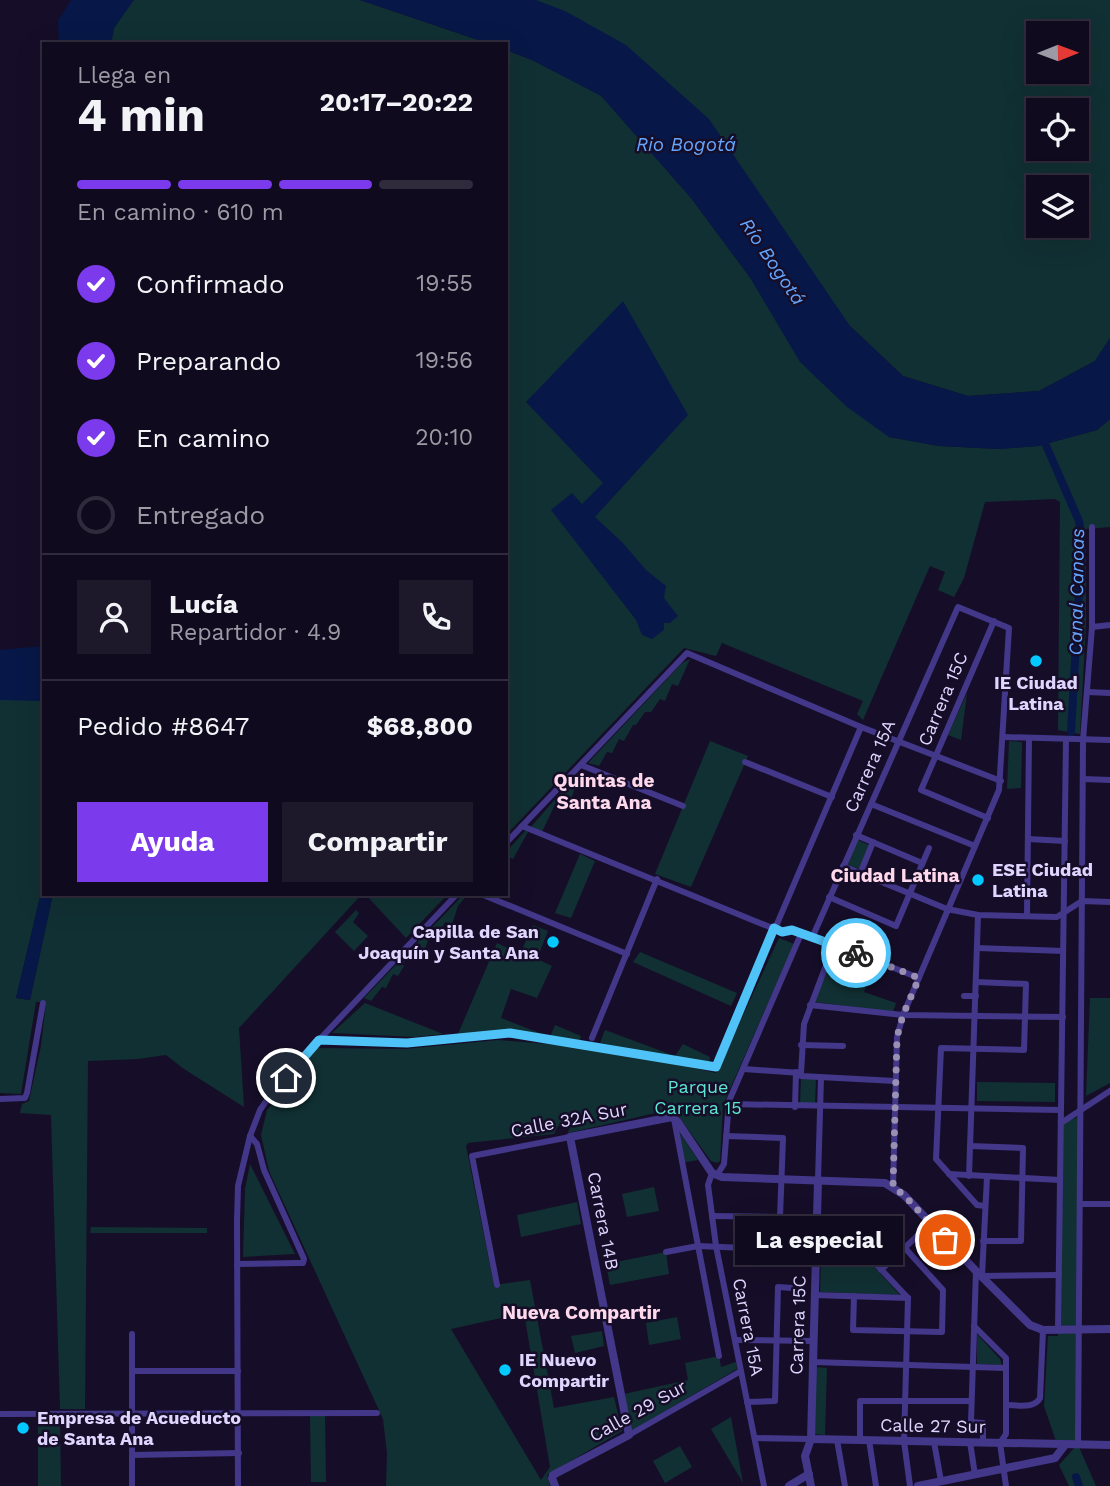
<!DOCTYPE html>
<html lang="es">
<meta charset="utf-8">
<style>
body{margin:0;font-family:"Work Sans",sans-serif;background:#1e182b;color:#f1f3f6;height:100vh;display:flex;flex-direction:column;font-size:26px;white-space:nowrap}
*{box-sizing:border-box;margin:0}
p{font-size:23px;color:#9c9aa4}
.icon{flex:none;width:38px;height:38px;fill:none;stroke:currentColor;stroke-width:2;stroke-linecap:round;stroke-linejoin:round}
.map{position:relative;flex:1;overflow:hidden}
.details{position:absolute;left:42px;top:42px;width:466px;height:854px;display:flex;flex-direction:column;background:#100a1e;border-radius:0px;box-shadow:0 7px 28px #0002,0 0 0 2px #302b3c}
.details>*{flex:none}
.needle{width:46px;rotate:89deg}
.buttons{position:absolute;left:1026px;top:21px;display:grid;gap:14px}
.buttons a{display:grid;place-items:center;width:63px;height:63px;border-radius:0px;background:#100a1e;box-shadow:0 7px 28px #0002,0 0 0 2px #302b3c;font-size:35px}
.pin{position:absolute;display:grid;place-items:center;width:60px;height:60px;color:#fff;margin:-30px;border:4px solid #fff;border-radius:50%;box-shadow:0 2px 7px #0007}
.courier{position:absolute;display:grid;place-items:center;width:70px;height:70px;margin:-35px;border:5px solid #4fc3f7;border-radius:50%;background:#fff;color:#222;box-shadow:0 2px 9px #0007}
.bubble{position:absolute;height:49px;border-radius:0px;background:#100a1e;box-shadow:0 7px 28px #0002,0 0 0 2px #302b3c;font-size:23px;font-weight:700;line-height:49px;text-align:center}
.headline em{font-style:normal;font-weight:700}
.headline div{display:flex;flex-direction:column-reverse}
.headline{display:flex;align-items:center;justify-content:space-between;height:119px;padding:0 35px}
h1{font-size:46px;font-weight:700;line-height:52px}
.bar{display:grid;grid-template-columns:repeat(4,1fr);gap:10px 7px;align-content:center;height:84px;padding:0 35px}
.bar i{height:9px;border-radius:5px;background:#302b3c}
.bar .on{background:#7c3aed}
.bar p{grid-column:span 4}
.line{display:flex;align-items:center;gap:18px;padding:0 35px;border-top:2px solid #302b3c}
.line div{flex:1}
.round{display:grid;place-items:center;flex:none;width:74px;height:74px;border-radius:0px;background:#1e182b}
ol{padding:0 35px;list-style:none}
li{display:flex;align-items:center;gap:21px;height:77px}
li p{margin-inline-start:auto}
li .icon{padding:7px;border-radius:50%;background:#7c3aed;color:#fff;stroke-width:4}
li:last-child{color:#9c9aa4}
li i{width:38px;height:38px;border:4px solid #302b3c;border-radius:50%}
.action{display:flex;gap:14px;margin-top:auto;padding:14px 35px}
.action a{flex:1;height:80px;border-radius:0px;background:#7c3aed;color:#fff;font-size:28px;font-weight:700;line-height:80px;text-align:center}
.action a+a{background:#1e182b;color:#f1f3f6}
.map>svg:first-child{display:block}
.green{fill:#113033;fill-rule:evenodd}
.water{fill:#071848}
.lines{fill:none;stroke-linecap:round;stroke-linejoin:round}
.canal{stroke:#071848;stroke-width:8}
.minor{stroke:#43378a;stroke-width:6}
.tertiary{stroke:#43378a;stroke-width:8}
.done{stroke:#9990b4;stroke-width:7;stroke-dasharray:0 12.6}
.route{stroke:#4fc3f7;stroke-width:9}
.poi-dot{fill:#02c9ff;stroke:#160e28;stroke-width:2.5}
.labels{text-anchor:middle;stroke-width:5;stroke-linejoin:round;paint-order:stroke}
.poi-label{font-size:18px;font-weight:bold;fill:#dfd6ff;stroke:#160e28;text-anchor:start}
.street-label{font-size:18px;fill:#dfd6ff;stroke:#160e28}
.park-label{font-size:18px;fill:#5ae6d3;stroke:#160e28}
.water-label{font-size:19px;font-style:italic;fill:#64a6ff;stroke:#160e28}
.neighbourhood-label{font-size:19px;font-weight:bold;fill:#ffd8ec;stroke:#160e28}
</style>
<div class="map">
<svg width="1110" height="1486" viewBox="0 0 1110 1486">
<rect width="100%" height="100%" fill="#160e28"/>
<g class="green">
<polygon points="133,0 360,0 490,44 111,44 114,28"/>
<path d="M536,0H1110V338L1095,361L1039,391L968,396L903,376L850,326ZM1038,33H1076V72H1038ZM1038,110H1076V149H1038ZM1038,187H1076V226H1038Z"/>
<polygon points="506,50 532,60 601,95 691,198 749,276 889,437 939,446 999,449 1038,446 1097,430 1110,419 1110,527 1086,529 1086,624 1080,734 1058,730 1060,502 1055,499 985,502 964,578 954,597 938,590 945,572 930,566 863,720 857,714 863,701 722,643 716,656 684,648 506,835"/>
<polygon points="690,659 678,686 672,684 665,701 660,699 651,712 645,712 636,725 633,725 624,741 619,739 612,753 607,752 599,766 588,763 682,663"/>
<polygon points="967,693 961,740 948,735"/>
<polygon points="23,699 44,701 44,880 16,998 30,1000 53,894 362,894 239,1028 244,1107 184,1069 166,1055 138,1059 88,1061 85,1409 60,1409 51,1115 20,1113 22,1104 29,1101 41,1046 46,1002 36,1002 21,1094 0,1093 0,700"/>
<polygon points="710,741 748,756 691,887 655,874"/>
<polygon points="1009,741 1022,742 1021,788 1007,789"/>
<polygon points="580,771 570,803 558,798 541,834 529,829"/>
<polygon points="526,830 528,832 513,859 506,856 506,852"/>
<polygon points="858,840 869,845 860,869 846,864"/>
<polygon points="580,854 595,861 571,918 555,913"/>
<polygon points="365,894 448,894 406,938"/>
<polygon points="464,894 467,895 458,906 452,924 445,922 439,935 434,932 430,934 425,949 420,947 413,961 407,959 402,964 404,966 398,976 393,974 386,988 382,987 371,1001 364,998"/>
<polygon points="356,910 359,913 353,922 368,936 354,951 335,932"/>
<polygon points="533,925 548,931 537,959 552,966 537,998 511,989 501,1018 550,1037 555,1025 581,1036 579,1043 509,1030 458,1034 497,943 520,954"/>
<path d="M779,938L794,944L723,1105L720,1161L717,1163L711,1161L673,1109L568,1133L571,1124L558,1126L554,1134L468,1143L466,1146L494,1285L530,1280L554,1408L614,1397L622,1431L547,1475L550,1486H386L387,1453L383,1419L269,1171L261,1135L267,1110L317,1048L405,1049L498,1040L560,1045L664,1061L716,1073ZM524,1313L550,1467L541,1480L451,1329Z"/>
<polygon points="640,952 737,993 731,1006 633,962"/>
<polygon points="833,957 871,971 864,992 896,1003 893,1012 814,1002"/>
<polygon points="1090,998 1110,998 1110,1083 1086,1096"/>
<polygon points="365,1003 443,1034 415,1037 332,1033"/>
<polygon points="605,1030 675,1056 683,1044 710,1057 709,1063 600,1043"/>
<polygon points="801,1078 816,1078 815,1105 800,1105"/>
<polygon points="977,1082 1055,1083 1055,1102 977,1101"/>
<polygon points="1079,1117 1078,1445 1096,1486 1069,1486 1059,1465 1077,1445 1057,1444 1044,1406 1048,1336 1058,1336 1058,1330 1061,1123"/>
<polygon points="677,1129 698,1160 682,1163"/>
<polygon points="250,1164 295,1254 243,1257 245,1189"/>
<polygon points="654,1187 659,1211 627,1217 622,1194"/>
<polygon points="577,1202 581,1224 521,1237 517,1215"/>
<polygon points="91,1227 207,1228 207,1233 90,1233"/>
<polygon points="822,1231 841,1231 900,1295 820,1292"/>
<polygon points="666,1252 669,1274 610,1285 606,1264"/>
<polygon points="677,1317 681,1339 649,1345 646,1323"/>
<polygon points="602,1331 604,1346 575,1353 571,1336"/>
<polygon points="977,1334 1000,1359 1002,1365 977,1364"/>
<polygon points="719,1356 721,1367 736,1362 737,1369 631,1431 624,1394 688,1380 685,1363"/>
<polygon points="816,1367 827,1368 825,1435 814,1434"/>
<polygon points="310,1416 325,1416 326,1482 311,1482"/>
<polygon points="731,1417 743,1483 711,1429"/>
<polygon points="38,1420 60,1422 61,1486 38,1486"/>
<polygon points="680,1446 692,1467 665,1483 653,1461"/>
</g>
<g class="water">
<polygon points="71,0 134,0 114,28 111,44 59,44 58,21"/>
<polygon points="360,0 536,0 565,11 626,45 709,119 850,326 903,376 968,396 1039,391 1095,361 1110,338 1110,419 1097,430 1038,446 999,449 939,446 889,437 847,407 800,362 749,276 691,198 601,96 532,60 506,50 506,44 490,44"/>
<polygon points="623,301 688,415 595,517 623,543 646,570 666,586 664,598 678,616 670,623 664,623 664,630 652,639 642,635 636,620 551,510 572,493 582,504 603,483 526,402"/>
<polygon points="44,646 44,701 0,700 0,650"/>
<polygon points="44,880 44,894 53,894 30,1000 16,998"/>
</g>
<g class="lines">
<g class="canal">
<polyline points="1043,435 1045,443 1079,521 1082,539 1071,732"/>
<polyline points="1076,1477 1079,1486"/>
</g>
<g class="minor">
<polyline points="1092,627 1110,625"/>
<polyline points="1088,692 1110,693"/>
<polyline points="1003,737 1110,740"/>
<polyline points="745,762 832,797"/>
<polyline points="581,765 683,806"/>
<polyline points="1083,779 1110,780"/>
<polyline points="871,804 975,846"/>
<polyline points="988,818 921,790 994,621"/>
<polyline points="522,826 782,932 792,930 823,942 834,944 919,978"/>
<polyline points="856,835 922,863"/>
<polyline points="1028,839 1065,841"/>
<polyline points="506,843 687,653 861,727 1001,781"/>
<polyline points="843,866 947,909 978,915 1057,917 1082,901 1110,902"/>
<polyline points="860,874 873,842"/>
<polyline points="481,894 627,954"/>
<polyline points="829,897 896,926 929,848"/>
<polyline points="1027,916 1029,738"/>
<polyline points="812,938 958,607 1009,628 999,790 903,1015 897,1037 893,1187"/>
<polyline points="977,948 1063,951"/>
<polyline points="976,982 1026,984 1024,1050 941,1048 936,1159 977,1205 985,1206"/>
<polyline points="964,996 976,996"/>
<polyline points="810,1005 903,1015 1063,1017"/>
<polyline points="592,1038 657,879"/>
<polyline points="319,1040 407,1043 510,1033 716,1067 861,727"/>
<polyline points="801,1045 843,1046"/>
<polyline points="744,1069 801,1073 801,1076 895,1081"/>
<polyline points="801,1073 804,1024 834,944"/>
<polyline points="0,1099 25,1098 27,1093 43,1003"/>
<polyline points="728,1104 1061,1110"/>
<polyline points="795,1107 796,1072"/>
<polyline points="674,1119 719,1356"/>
<polyline points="1061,1123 1110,1091"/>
<polyline points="970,1146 1023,1148 1021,1241 983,1241"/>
<polyline points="712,1173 708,1185 716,1246 764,1486"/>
<polyline points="949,1174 1060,1180"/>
<polyline points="717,1175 724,1164 729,1101 801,934"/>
<polyline points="969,1176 978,915"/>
<polyline points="987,1177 982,1276 1059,1275"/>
<polyline points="818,1180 821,1078"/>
<polyline points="1080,1204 1110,1204"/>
<polyline points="712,1216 780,1217 783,1138 726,1136"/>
<polyline points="817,1227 843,1229 908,1298"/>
<polyline points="666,1252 698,1246 816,1251"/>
<polyline points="237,1264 298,1263 303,1263 304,1259 264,1170 257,1144 250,1136"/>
<polyline points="881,1270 930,1224"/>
<polyline points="976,1271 971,1422 983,1423 983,1443"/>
<polyline points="497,1285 472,1156 570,1137"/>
<polyline points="815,1295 908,1298"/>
<polyline points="854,1296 853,1330 942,1332 943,1290 905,1248"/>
<polyline points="908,1298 904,1441 910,1486"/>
<polyline points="974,1326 1006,1358 1006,1434 1000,1443 1006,1486"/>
<polyline points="1058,1330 1066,739"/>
<polyline points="132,1334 132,1486"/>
<polyline points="735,1340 813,1341"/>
<polyline points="813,1362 1006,1368"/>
<polyline points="132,1371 238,1371"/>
<polyline points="747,1402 775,1401 778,1287 792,1288"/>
<path d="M1006,1405C1018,1405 1034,1409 1040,1398L1043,1330"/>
<polyline points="0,1414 377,1413"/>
<polyline points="629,1435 741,1371"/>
<polyline points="755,1438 811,1439"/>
<polyline points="837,1440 845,1486"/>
<polyline points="860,1440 860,1401 971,1401"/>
<polyline points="869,1440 876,1486"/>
<polyline points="934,1442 941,1481"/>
<polyline points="970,1442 975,1475"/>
<polyline points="1078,1445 1083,740 1092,627 1092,527"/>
<polyline points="132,1455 239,1453"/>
<polyline points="238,1486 237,1220 238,1186 250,1136 260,1110 269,1097 319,1040 457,894"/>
</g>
<g class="tertiary">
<polyline points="811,1439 1110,1445"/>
<polyline points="555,1486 552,1478 553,1475 629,1435 570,1137 672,1117 677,1121 712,1173 722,1177 885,1183 904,1195 976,1271 1030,1325 1043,1330 1110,1329"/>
<polyline points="789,1486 809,1474"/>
<polyline points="811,1486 805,1456 811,1439 818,1180"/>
<polyline points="918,1486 1055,1458 1065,1445"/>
</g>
</g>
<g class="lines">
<polyline class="done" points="856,953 919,978 903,1015 897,1037 893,1187 904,1195 945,1240"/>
<polyline class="route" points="286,1078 319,1040 407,1043 510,1033 716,1067 774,928 782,932 792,930 856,953"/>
</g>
<g class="poi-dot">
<circle cx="1036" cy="661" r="7"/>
<circle cx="978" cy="880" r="7"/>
<circle cx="553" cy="942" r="7"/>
<circle cx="505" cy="1370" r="7"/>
<circle cx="23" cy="1428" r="7"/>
</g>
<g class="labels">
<g class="poi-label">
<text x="1036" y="689" text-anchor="middle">IE Ciudad<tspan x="1036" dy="21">Latina</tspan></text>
<text x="992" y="876">ESE Ciudad<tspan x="992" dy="21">Latina</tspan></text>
<text x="539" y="938" text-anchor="end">Capilla de San<tspan x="539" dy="21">Joaquín y Santa Ana</tspan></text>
<text x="519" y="1366">IE Nuevo<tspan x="519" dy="21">Compartir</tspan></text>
<text x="37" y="1424">Empresa de Acueducto<tspan x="37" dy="21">de Santa Ana</tspan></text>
</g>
<g class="street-label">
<text transform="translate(943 699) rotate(-67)" y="6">Carrera 15C</text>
<text transform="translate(870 766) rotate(-66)" y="6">Carrera 15A</text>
<text transform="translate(569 1120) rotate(-11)" y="6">Calle 32A Sur</text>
<text transform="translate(603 1221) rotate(79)" y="6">Carrera 14B</text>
<text transform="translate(798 1325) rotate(-88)" y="6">Carrera 15C</text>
<text transform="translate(748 1327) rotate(79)" y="6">Carrera 15A</text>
<text transform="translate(638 1411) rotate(-29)" y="6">Calle 29 Sur</text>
<text transform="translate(933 1426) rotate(1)" y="6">Calle 27 Sur</text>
</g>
<g class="park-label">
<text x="698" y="1093">Parque<tspan x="698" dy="21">Carrera 15</tspan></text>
</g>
<g class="water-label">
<text x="686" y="151">Rio Bogotá</text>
<text transform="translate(773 261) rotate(56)" y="7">Río Bogotá</text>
<text transform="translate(1076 592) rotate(-89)" y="7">Canal Canoas</text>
</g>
<g class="neighbourhood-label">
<text x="604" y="787">Quintas de<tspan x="604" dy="22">Santa Ana</tspan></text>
<text x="895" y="882">Ciudad Latina</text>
<text x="581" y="1319">Nueva Compartir</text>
</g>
</g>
</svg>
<div class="buttons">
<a><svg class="needle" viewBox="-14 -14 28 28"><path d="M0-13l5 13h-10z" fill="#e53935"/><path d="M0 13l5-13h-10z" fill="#9c9aa4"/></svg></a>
<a><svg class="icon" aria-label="locate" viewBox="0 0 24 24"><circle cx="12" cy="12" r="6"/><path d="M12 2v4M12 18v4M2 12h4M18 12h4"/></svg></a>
<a><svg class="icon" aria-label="layers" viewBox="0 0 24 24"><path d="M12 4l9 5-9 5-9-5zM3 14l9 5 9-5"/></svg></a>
</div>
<div class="pin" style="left:945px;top:1240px;background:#ea580c"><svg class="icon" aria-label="bag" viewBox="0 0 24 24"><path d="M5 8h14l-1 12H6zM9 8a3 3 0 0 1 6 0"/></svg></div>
<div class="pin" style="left:286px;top:1078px;background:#1f2937"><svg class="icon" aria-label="home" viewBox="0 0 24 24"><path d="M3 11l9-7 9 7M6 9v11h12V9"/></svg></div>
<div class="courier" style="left:856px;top:953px"><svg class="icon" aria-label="bike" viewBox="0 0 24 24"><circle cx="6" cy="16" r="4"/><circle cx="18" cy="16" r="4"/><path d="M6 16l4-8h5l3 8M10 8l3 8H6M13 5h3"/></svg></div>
<div class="bubble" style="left:735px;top:1216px;width:168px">La especial</div>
<section class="details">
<div class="headline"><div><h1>4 min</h1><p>Llega en</p></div><em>20:17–20:22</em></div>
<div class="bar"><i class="on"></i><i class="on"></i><i class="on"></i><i></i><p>En camino · 610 m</p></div>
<ol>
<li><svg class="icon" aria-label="check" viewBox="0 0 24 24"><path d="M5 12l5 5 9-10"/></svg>Confirmado<p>19:55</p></li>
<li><svg class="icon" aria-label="check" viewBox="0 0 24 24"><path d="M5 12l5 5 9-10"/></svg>Preparando<p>19:56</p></li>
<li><svg class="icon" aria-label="check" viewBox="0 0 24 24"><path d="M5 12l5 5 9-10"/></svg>En camino<p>20:10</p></li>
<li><i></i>Entregado</li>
</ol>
<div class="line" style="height:126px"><a class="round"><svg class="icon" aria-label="person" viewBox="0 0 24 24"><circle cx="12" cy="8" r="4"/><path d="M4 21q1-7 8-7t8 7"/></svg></a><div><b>Lucía</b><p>Repartidor · 4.9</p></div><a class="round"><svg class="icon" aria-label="phone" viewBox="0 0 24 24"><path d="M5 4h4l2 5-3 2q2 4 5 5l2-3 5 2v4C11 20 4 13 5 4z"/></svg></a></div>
<div class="line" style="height:91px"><div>Pedido #8647</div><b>$68,800</b></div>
<div class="action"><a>Ayuda</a><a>Compartir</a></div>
</section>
</div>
